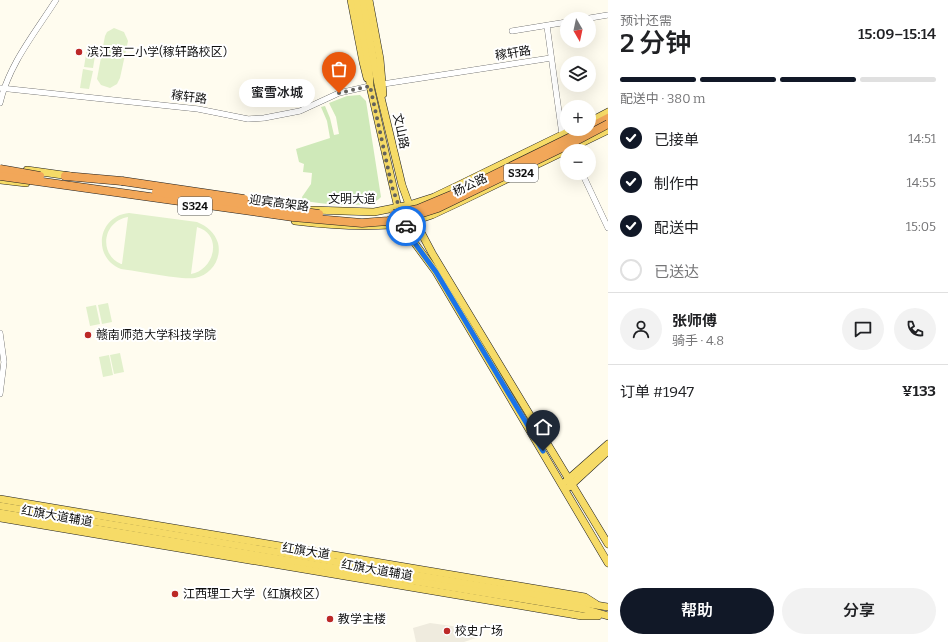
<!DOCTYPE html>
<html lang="zh">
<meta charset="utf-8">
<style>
body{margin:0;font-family:Bitter,"Noto Sans SC",serif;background:#f2f2f2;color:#202124;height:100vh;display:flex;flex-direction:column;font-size:15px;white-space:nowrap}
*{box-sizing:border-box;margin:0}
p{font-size:13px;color:#757577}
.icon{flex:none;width:22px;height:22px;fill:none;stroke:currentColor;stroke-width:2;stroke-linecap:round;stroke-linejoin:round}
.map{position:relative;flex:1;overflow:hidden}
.drawer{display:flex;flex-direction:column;background:#fff;width:340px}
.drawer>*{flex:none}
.needle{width:26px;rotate:171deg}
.fabs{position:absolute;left:560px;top:12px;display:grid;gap:8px}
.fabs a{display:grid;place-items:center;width:36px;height:36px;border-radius:50%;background:#fff;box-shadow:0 4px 16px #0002;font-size:20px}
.pin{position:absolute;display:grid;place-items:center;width:34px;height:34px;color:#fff;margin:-41px -17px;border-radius:50% 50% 50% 0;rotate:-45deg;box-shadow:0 0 4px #0007}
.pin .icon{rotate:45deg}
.courier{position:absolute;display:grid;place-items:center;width:40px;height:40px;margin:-20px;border:3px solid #1a73e8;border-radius:50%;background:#fff;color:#222;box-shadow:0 1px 5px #0007}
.bubble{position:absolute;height:28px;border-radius:14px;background:#fff;box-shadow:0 4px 16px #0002;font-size:13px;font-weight:600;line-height:28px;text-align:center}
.headline em{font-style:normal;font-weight:600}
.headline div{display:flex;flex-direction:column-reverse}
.headline{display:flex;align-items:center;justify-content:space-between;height:68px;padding:0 12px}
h1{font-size:26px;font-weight:600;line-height:30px}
.bar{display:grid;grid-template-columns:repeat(4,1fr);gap:6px 4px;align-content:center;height:48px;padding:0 12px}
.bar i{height:5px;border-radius:3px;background:#e0e0e0}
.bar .selected{background:#111827}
.bar p{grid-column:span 4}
.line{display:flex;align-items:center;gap:10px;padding:0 12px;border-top:1px solid #e0e0e0}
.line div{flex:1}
.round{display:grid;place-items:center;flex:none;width:42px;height:42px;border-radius:21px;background:#f2f2f2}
ol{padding:0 12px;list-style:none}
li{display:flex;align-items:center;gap:12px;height:44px}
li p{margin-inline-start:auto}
li .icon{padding:4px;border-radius:50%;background:#111827;color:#fff;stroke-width:4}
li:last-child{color:#757577}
li i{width:22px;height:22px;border:2px solid #e0e0e0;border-radius:50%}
.button{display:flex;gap:8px;margin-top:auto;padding:8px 12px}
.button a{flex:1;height:46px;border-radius:24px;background:#111827;color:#fff;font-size:16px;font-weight:600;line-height:46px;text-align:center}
.button a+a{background:#f2f2f2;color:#202124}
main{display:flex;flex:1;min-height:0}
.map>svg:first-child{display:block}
.green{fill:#cfe9b9}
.pitch{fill:#e1f0cb;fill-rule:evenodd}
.plaza{fill:#efebde}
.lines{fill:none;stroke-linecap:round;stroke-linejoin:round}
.minor-casing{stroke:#414141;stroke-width:6}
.major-casing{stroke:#1f1f1f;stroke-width:8}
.highway-casing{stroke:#1f1f1f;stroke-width:9}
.minor{stroke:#fff;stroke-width:5.5}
.major{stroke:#f6db67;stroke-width:7}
.highway{stroke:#f2a759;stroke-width:8}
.highway-bridge-casing{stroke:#1f1f1f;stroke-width:9;stroke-linecap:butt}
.highway-bridge{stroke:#f2a759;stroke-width:8}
.done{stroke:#62615d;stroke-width:4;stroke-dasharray:0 7.2}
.route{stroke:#1a73e8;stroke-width:5}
.poi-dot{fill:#bc2827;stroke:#fff;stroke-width:1.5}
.labels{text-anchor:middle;stroke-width:4;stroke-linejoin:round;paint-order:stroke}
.shield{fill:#fff;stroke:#565656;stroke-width:1}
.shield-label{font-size:11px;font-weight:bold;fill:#0e0e0e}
.poi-label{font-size:12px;fill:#0e0e0e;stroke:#fff;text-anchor:start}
.street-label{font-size:12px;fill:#0e0e0e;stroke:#fff}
</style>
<main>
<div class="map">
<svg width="608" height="642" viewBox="0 0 608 642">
<rect width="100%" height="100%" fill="#fffcef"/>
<path class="green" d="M360,95L366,101L381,197C369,211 320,203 303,201L302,197L311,184L312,173L303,172L304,164L299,162L296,149L330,138L327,121L321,107L325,106L330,118L334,135L339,134L336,117L329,103L347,96Z"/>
<g class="pitch">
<polygon points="114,28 124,32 128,41 120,78 117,84 110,88 101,85 97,79 105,36 107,32"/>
<polygon points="87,48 96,50 93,68 84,67"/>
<polygon points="83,69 93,71 89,89 80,88"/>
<path d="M129,213L197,222C207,226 215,233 218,243C222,259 211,275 195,278C179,280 139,271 121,269C92,258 97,216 129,213ZM128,217L122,264H121C98,254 103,221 128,217ZM197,227C223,234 215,270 191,274Z"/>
<polygon points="108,303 112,322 102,324 98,305"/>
<polygon points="96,305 100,324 90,326 86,307"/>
<polygon points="120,353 124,372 114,374 110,355"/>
<polygon points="109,355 113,375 103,377 99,357"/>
</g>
<polygon class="plaza" points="430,623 481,630 482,636 464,642 416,642 413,628"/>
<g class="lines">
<defs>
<g id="minor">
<polyline points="584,19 608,15"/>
<polyline points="547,26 562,134"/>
<polyline points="512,31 567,22"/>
<polyline points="383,84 551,58"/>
<polyline points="0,88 198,109 248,119 264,118 300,111 339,93 370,86"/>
<path d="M0,103C9,64 35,33 56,0"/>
<polyline points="582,173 608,228"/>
<polyline points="0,333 4,362 0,394"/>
</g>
<g id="major">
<polyline points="351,0 363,62 367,78"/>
<polyline points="357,0 369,67 370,86 398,208 411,238 436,272 608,563"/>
<polyline points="363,0 378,85 402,185 415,221 432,253 608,544"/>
<polyline points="369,0 380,59 383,94"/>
<polyline points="589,122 608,112"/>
<polyline points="27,170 70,176"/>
<polyline points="0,180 26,183"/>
<polyline points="312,210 374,212 409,205 434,197 459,185 574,129"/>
<path d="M295,221C327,225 358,227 390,225"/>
<polyline points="411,222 432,215 464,200 608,130"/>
<polyline points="565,482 608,444"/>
<polyline points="569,487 608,451"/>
<polyline points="0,499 585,597 596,604"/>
<polyline points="0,506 608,607"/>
<polyline points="0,513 584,609 608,616"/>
<polyline points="0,518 582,616 598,616"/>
</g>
<g id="highway">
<polyline points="589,128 608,118"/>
<polyline points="65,176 122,181"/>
<polyline points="390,225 404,223"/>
</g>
</defs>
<use href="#minor" class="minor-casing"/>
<use href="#major" class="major-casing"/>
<use href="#highway" class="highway-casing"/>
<use href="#minor" class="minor"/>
<use href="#major" class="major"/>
<use href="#highway" class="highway"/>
<defs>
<g id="highway-bridge">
<polyline points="0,169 40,176"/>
<polyline points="0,176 293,217 362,223 388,221 410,217 438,208 570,144 608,124"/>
<polyline points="122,181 244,199"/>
<polyline points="156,192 319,214"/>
<polyline points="394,214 418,209 461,191 585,130"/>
</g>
</defs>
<use href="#highway-bridge" class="highway-bridge-casing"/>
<use href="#highway-bridge" class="highway-bridge"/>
</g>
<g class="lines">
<polyline class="done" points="339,93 370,86 392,187 406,226"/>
<polyline class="route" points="406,226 411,238 436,272 543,451"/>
</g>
<g class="poi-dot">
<circle cx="79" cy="52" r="4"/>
<circle cx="88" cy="335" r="4"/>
<circle cx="175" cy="594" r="4"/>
<circle cx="330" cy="619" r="4"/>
<circle cx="447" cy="631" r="4"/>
</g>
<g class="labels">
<g class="shield">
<rect x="504" y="164" width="34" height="18" rx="3"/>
<rect x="178" y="197" width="34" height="18" rx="3"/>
</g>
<g class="shield-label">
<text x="521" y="177">S324</text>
<text x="195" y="210">S324</text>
</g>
<g class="poi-label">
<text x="87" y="56">滨江第二小学(稼轩路校区）</text>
<text x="96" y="339">赣南师范大学科技学院</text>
<text x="183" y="598">江西理工大学（红旗校区）</text>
<text x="338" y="623">教学主楼</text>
<text x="455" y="635">校史广场</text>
</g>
<g class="street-label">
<text transform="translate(513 53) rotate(-9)" y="4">稼轩路</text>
<text transform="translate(189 97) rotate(7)" y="4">稼轩路</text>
<text transform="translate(401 131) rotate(78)" y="4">文山路</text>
<text transform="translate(470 185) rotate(-26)" y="4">杨公路</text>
<text x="352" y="203">文明大道</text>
<text transform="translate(279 203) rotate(7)" y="4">迎宾高架路</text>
<text transform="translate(57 516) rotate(10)" y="4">红旗大道辅道</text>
<text transform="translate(306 551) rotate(9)" y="4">红旗大道</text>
<text transform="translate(377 570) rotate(10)" y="4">红旗大道辅道</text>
</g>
</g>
</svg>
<div class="fabs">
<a><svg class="needle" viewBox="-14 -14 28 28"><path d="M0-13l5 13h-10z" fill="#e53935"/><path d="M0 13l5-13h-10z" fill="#757577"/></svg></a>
<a><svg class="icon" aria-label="layers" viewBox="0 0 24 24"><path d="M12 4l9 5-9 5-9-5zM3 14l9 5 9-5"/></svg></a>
<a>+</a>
<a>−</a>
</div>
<div class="pin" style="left:339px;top:93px;background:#ea580c"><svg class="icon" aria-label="bag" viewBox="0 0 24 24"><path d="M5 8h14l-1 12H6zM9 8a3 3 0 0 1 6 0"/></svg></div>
<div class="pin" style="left:543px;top:451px;background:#1f2937"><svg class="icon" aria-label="home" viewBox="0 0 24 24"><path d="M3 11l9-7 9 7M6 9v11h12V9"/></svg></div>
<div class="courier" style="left:406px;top:226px"><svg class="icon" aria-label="car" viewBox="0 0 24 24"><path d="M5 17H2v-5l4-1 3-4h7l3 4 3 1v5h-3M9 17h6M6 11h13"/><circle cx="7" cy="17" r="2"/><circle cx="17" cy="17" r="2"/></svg></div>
<div class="bubble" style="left:239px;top:79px;width:76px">蜜雪冰城</div>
</div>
<section class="drawer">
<div class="headline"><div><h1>2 分钟</h1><p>预计还需</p></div><em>15:09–15:14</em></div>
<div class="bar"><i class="selected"></i><i class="selected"></i><i class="selected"></i><i></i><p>配送中 · 380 m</p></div>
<ol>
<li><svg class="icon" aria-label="check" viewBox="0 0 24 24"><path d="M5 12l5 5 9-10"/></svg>已接单<p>14:51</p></li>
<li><svg class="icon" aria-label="check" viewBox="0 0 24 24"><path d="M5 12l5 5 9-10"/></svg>制作中<p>14:55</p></li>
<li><svg class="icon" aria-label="check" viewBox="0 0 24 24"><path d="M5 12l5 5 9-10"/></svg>配送中<p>15:05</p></li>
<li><i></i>已送达</li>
</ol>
<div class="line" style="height:72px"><a class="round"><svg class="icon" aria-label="person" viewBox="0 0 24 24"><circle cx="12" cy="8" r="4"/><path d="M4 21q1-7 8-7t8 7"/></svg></a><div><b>张师傅</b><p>骑手 · 4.8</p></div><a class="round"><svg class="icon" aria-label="chat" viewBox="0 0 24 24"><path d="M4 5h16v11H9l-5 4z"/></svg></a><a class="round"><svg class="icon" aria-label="phone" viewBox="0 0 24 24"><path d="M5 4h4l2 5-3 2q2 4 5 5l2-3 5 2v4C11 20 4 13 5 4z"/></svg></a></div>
<div class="line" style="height:52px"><div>订单 #1947</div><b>¥133</b></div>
<div class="button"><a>帮助</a><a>分享</a></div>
</section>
</main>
